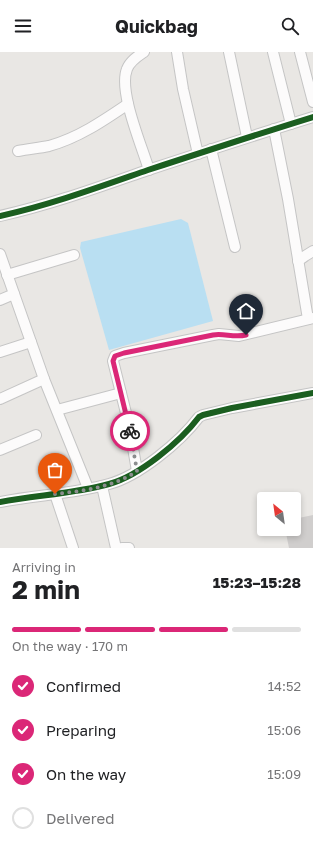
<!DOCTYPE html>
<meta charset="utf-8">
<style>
body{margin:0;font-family:"Golos Text",sans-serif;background:#f6f6f6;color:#202124;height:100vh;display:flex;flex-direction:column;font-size:15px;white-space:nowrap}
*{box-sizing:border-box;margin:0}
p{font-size:13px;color:#757577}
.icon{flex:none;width:22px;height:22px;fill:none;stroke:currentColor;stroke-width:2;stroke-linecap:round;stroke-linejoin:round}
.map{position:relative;height:496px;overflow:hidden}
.details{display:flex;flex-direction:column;background:#fff;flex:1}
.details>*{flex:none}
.needle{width:26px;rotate:331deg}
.buttons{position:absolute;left:257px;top:440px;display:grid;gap:8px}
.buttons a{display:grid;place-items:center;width:44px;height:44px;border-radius:4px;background:#fff;box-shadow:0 2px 6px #0003;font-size:20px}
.pin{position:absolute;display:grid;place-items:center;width:34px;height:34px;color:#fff;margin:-41px -17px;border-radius:50% 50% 50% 0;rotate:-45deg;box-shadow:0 0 4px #0007}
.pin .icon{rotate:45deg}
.courier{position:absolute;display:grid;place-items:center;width:40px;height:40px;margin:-20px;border:3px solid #db2777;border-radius:50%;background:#fff;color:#222;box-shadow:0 1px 5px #0007}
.head em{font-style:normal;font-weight:700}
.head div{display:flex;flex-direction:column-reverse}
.head{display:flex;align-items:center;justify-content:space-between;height:68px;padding:0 12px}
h1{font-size:26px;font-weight:700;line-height:30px}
.bar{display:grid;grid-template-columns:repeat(4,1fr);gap:6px 4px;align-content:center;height:48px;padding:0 12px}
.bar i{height:5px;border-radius:3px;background:#e0e0e0}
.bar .current{background:#db2777}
.bar p{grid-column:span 4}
ol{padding:0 12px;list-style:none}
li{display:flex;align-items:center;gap:12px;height:44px}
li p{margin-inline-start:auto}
li .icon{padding:4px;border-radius:50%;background:#db2777;color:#fff;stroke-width:4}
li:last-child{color:#757577}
li i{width:22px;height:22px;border:2px solid #e0e0e0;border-radius:50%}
header{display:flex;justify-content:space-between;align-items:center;height:52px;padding:0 12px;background:#fff;font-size:18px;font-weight:700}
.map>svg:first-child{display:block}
.water{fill:#b9dff2}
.building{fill:#d0cecd}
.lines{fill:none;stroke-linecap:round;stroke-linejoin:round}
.minor-casing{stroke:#c5c5c5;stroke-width:12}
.minor{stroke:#fcfbfb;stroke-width:10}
.cycleway-casing{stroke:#fff;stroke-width:8}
.cycleway{stroke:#1b5e20;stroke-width:6}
.done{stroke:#8c8e8f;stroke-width:4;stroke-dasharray:0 7.2}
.route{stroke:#db2777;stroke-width:5}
</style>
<header><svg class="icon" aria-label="menu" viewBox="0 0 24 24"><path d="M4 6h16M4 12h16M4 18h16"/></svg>Quickbag<svg class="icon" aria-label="search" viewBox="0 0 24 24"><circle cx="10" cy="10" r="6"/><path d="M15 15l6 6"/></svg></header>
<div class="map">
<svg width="313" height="496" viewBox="0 0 313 496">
<rect width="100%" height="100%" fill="#e9e7e4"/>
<polygon class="water" points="181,167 188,171 213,269 109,298 80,196 81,190"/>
<polygon class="building" points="313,463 313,496 289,496 286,481 292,480 291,477 294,477 294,467"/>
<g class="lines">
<defs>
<g id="minor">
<path d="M144,0C138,4 130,9 127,17C118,39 142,94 149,118"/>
<polyline points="177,0 183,37 198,102"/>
<polyline points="229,0 247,85"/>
<polyline points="273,0 291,72"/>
<polyline points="300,0 313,50"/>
<polyline points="274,77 288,147 308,267"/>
<polyline points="211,97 235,195"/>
<path d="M18,99C28,97 39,96 49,94C78,86 103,69 128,52"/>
<path d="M0,164C50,153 99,135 148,118C203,100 258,82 313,65"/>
<polyline points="0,202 44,327 88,436"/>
<polyline points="298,209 305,204 313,199"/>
<polyline points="7,223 74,203"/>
<polyline points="0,248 14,242"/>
<polyline points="0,300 31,290"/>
<polyline points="0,347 44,327"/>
<polyline points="57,358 121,341"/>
<polyline points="0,398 36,383"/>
<polyline points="137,419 129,373 113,309 115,304 124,301 213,283 219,282 239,284 313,266"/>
<polyline points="102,434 116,496"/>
<polyline points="55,442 73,496"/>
<path d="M0,450C36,443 73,442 109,432C139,424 180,390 199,365L203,363L232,356L313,341"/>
<polyline points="122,496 129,496"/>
</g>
</defs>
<use href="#minor" class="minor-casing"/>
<use href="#minor" class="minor"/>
<defs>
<g id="cycleway">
<path d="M0,164C50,153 99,135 148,118C203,100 258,82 313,65"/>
<path d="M0,450C36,443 73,442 109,432C139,424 180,390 199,365L203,363L232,356L313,341"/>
</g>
</defs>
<use href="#cycleway" class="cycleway-casing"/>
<use href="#cycleway" class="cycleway"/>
</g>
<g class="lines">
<path class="done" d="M55,442C83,439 114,435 137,419L130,379"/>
<path class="route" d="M130,379L113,309L115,304L124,301L213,283C224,281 234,286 246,283"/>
</g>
</svg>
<div class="buttons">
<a><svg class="needle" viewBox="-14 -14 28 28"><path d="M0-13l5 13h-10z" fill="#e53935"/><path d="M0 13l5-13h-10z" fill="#757577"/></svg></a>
</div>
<div class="pin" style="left:55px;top:442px;background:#ea580c"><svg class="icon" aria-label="bag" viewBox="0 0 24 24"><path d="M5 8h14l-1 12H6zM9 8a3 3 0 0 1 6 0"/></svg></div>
<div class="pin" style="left:246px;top:283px;background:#1f2937"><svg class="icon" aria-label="home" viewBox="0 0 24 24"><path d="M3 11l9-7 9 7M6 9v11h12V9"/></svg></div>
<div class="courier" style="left:130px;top:379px"><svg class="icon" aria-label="bike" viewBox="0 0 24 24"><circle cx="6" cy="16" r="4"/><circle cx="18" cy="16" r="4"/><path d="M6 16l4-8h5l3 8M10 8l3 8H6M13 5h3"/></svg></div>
</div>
<section class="details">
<div class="head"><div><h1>2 min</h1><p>Arriving in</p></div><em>15:23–15:28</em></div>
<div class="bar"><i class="current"></i><i class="current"></i><i class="current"></i><i></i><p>On the way · 170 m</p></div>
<ol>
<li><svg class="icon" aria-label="check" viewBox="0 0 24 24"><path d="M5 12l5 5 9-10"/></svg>Confirmed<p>14:52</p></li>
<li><svg class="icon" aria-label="check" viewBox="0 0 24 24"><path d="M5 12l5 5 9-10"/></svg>Preparing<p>15:06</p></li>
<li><svg class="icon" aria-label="check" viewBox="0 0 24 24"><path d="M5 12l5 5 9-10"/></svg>On the way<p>15:09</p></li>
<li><i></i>Delivered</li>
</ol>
</section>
